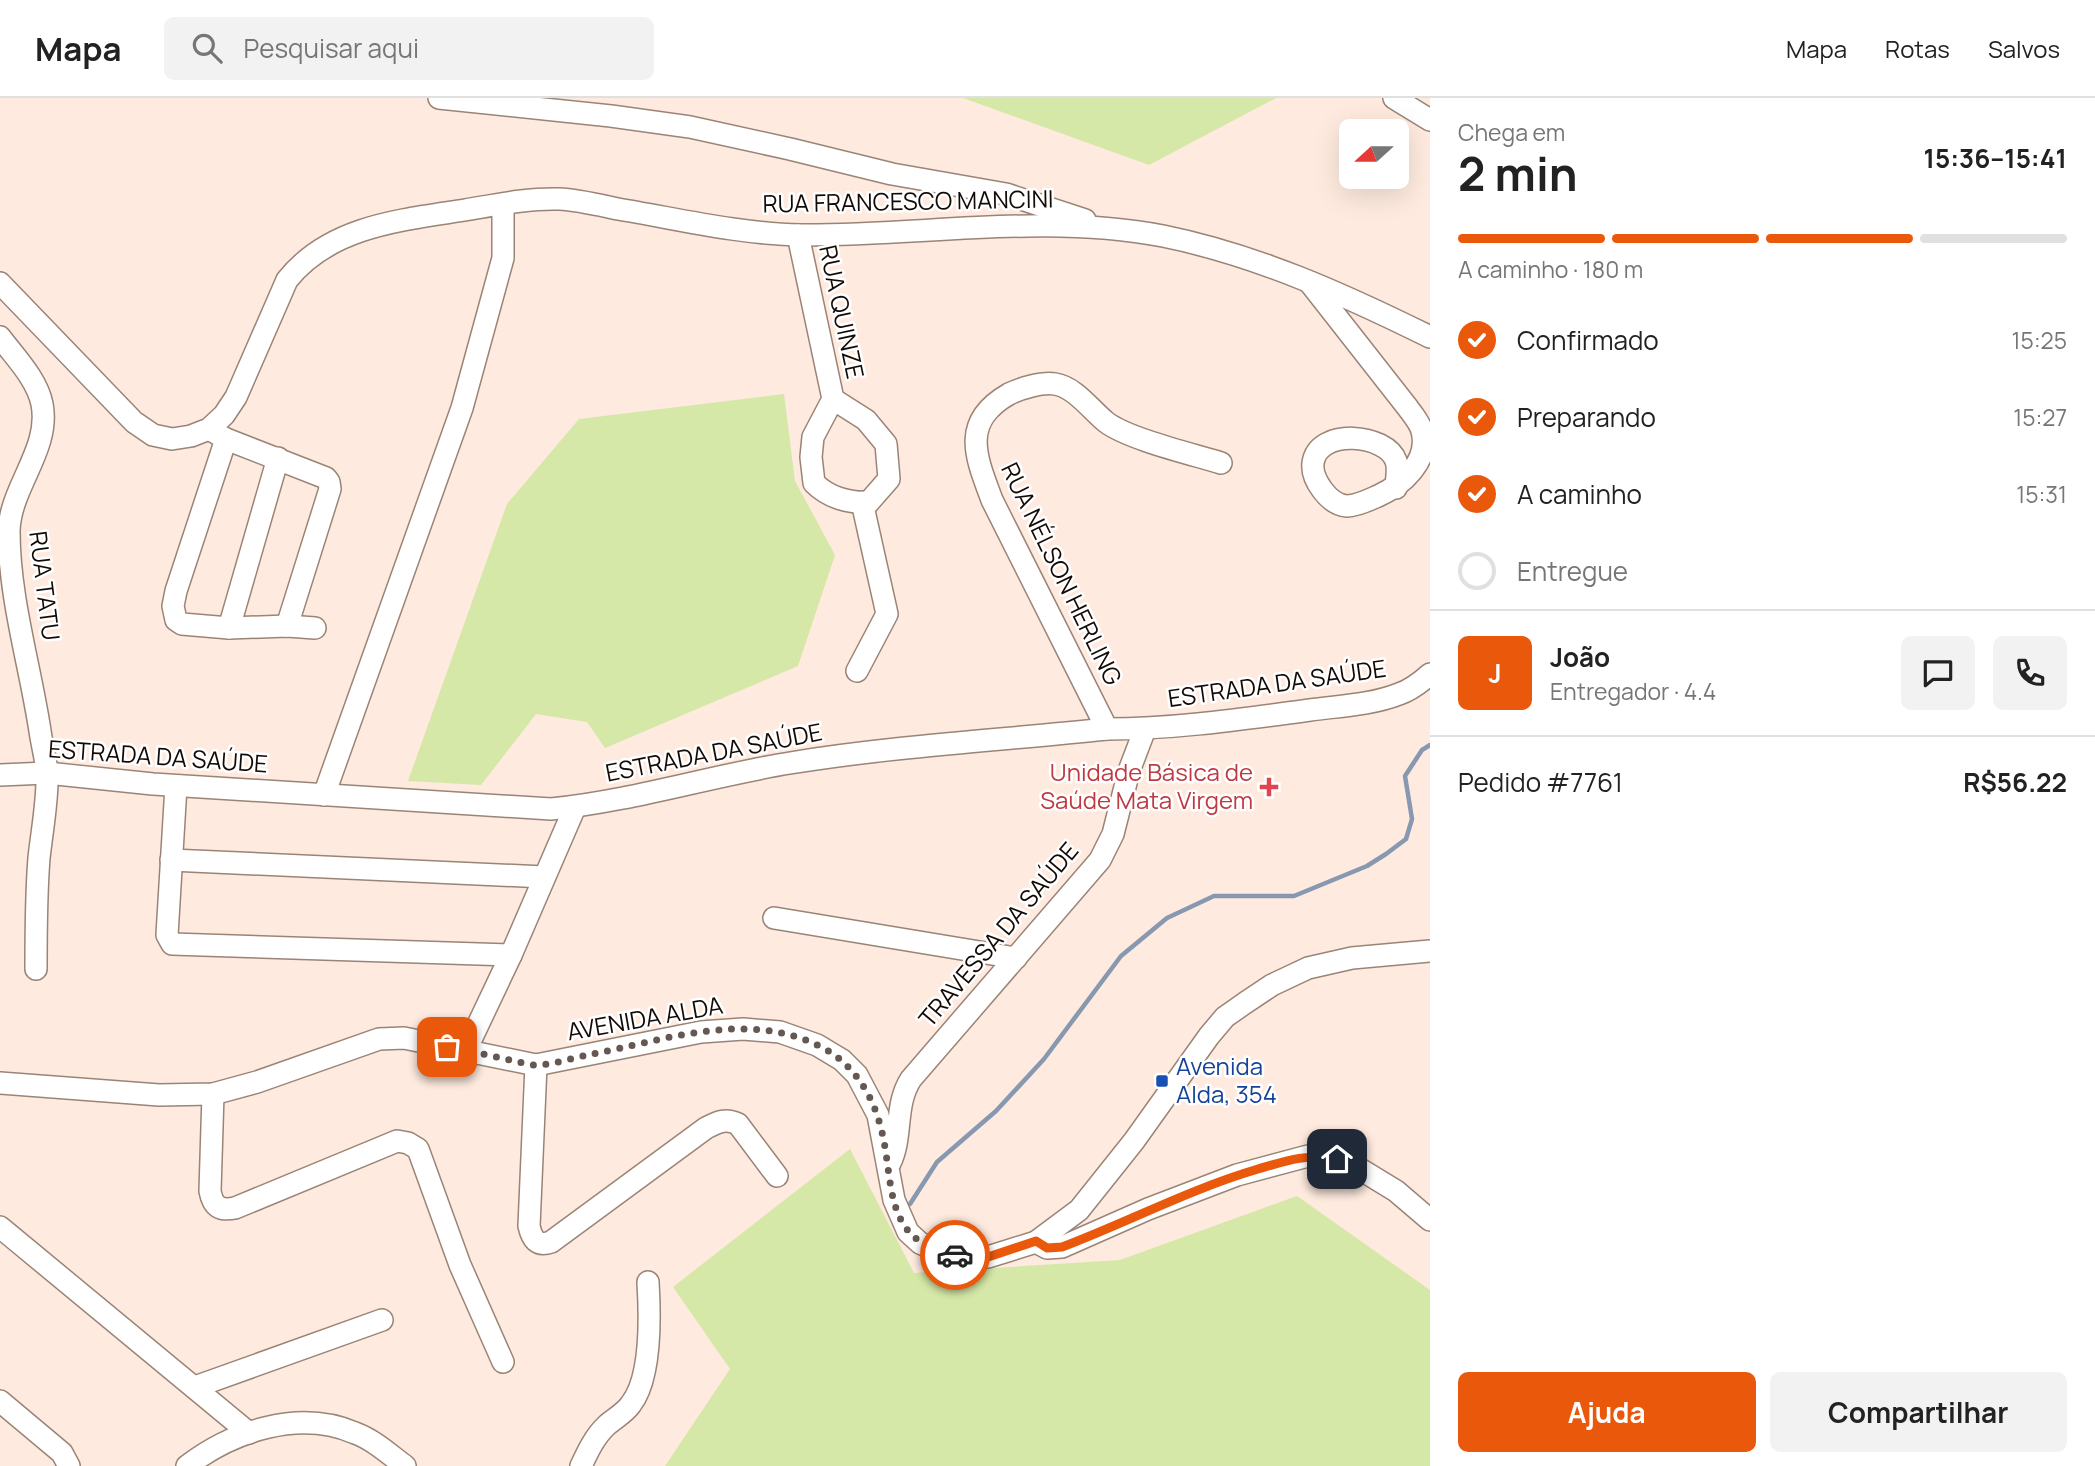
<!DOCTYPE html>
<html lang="pt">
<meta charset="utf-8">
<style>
body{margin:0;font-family:Manrope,sans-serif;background:#f2f2f2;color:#222;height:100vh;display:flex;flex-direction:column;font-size:26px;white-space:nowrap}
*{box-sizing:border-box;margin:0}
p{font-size:23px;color:#767676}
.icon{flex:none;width:38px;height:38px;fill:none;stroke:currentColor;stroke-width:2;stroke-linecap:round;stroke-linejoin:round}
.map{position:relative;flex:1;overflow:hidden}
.side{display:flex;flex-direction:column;background:#fff;width:665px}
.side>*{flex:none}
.needle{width:46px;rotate:249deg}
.tools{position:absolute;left:1339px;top:21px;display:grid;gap:14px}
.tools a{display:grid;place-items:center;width:70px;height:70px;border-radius:10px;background:#fff;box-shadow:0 7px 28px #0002;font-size:35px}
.pin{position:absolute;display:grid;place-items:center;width:60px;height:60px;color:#fff;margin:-30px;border-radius:14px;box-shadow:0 4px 10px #0006}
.courier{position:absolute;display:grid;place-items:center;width:70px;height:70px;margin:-35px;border:5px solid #ea580c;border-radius:50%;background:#fff;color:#222;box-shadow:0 2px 9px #0007}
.headline em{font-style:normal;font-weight:700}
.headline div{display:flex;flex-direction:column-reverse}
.headline{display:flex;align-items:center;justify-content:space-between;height:119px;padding:0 28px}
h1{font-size:46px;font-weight:700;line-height:52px}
.bar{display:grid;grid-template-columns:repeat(4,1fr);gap:10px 7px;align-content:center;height:84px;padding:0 28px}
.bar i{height:9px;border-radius:5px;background:#e0e0e0}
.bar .current{background:#ea580c}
.bar p{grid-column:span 4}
.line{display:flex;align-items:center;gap:18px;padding:0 28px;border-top:2px solid #e0e0e0}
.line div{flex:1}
.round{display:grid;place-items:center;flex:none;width:74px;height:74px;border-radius:10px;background:#f2f2f2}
ol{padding:0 28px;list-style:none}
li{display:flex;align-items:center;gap:21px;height:77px}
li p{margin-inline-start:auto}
li .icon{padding:7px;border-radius:50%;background:#ea580c;color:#fff;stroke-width:4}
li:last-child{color:#767676}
li i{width:38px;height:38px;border:4px solid #e0e0e0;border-radius:50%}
.primary-button{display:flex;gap:14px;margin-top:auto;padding:14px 28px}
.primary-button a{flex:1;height:80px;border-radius:10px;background:#ea580c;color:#fff;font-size:28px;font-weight:700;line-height:80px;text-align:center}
.primary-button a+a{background:#f2f2f2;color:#222}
header{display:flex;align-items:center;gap:42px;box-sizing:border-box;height:98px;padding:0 35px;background:#fff;border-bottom:2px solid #e0e0e0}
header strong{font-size:33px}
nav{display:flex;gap:38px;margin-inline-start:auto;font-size:24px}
.search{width:490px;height:63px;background:#f2f2f2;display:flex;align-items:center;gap:18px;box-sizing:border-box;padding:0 24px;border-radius:10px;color:#767676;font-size:26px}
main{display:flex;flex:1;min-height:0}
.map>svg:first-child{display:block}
.green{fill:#d5e8a7}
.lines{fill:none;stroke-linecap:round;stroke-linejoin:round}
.stream{stroke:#8798b1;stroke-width:4.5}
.minor-casing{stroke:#9a8476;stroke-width:24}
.minor{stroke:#fff;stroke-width:21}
.done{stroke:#655852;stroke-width:7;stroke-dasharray:0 12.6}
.route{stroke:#ea580c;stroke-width:9}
.health-dot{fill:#e0444e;stroke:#fff;stroke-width:2.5}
.transit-dot{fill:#1a4fb4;stroke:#fff;stroke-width:2.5}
.labels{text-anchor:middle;stroke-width:5;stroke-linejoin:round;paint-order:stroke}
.street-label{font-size:24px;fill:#120a06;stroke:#fff}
.health-label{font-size:24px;fill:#be3a42;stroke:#fff;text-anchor:end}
.transit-label{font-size:24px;fill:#164399;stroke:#fff;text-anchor:start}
</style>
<header>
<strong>Mapa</strong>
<div class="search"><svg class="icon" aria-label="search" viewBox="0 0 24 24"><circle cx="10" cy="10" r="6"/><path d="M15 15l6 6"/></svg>Pesquisar aqui</div>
<nav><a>Mapa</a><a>Rotas</a><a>Salvos</a></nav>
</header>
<main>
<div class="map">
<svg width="1430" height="1368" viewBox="0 0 1430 1368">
<rect width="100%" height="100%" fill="#feeade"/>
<g class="green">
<polygon points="963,0 1276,0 1149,67"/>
<polygon points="784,296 795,383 835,457 798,568 605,650 587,624 536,616 481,687 408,683 507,406 579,321"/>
<polygon points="850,1051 914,1175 1120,1162 1297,1098 1430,1192 1430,1368 665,1368 730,1271 673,1189"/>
</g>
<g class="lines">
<polyline class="stream" points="910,1106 937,1064 996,1013 1044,961 1121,858 1167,820 1214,798 1294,798 1367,768 1386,756 1406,741 1412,721 1405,678 1422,652 1430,647"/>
<defs>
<g id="minor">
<polyline points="439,0 611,18 690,29 790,51 892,76 1006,96 1085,122"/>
<polyline points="1394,0 1430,22"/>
<path d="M798,137L833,301L813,339L811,359L814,385C829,400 847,404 868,405L889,381L886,346L866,322L833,301"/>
<path d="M0,185L134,324L153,337L172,341L191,338L209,331L224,317L236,299L287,182C330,128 401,122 465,112C495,107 528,100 559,101C579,102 599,107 618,111C678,121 740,136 801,137C922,138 1043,115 1163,138C1257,157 1345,197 1430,239"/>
<path d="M1310,185L1408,310C1413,317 1420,325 1422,333C1430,363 1402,387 1378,398C1369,402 1357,408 1347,408C1329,407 1311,381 1313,365C1318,329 1387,336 1396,363C1399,371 1396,382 1396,390"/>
<path d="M0,239C15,259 37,281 42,306C51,351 10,389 9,433C9,500 30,567 40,633C42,647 46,661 47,675C48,702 42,732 39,760C36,797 36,834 36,871"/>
<polyline points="214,334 226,341 326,380 329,384 330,391 287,528"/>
<polyline points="226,341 176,493 173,508 176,522 182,526 229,530 287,528 315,530"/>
<polyline points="229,530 278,360"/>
<polyline points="857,573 887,516 862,404"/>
<path d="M1107,631L992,402C976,359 960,324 1009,296C1021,290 1042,284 1055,286C1075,289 1091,312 1106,324C1128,341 1192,356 1221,365"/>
<path d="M0,677L47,675L153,686L551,711C632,703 710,678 790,665C895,648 1002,642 1107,631C1175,631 1242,621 1310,612C1339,608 1371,607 1399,596C1411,592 1421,584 1430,576"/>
<polyline points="176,688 167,837 172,846 511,857"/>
<polyline points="324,697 462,310 503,160 503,106"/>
<polyline points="171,762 544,779"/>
<polyline points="774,820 1016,860"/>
<polyline points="466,952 511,857 575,709"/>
<path d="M536,967L529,1128C532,1141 537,1149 551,1144L706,1030C718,1024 725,1020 738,1026L777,1078"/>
<polyline points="0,985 159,997 213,996 257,984 379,941 404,940 536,967 701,934 743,931 780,934 817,947 842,962 857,977 878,1017 894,1102 908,1134 920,1145 943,1155 967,1160 988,1159 1036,1144 1079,1112 1134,1043 1209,938 1225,919 1245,905 1272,887 1308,870 1352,860 1430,853"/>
<path d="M213,996L210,1093C213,1109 220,1113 235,1110L397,1043L408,1045L418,1051L460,1167L503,1264"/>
<path d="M890,1065C903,1038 894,1007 911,981L1100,762L1113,736L1129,673L1145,631"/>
<polyline points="0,1129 249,1335"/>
<polyline points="1036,1144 1047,1150 1062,1149 1148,1111 1237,1077 1308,1058 1322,1058 1355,1068 1396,1093 1430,1122"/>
<polyline points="195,1289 382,1222"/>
<polyline points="0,1303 62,1355 69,1368"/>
<path d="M187,1368C233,1333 299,1311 355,1335C374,1342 389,1356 405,1368"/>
<path d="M581,1368C588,1353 595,1338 607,1327C615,1320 625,1315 631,1306C652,1279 650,1217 648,1184"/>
</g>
</defs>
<use href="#minor" class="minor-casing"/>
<use href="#minor" class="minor"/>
</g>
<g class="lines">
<path class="done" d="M447,949C468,953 489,957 510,962C518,963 527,967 536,967C552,967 571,960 588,957C661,943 745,912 817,947C846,960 867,987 877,1017C898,1075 875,1142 955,1157"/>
<path class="route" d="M955,1157L988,1159L1036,1143L1047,1150L1062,1149C1128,1124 1190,1091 1258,1071C1285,1063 1309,1055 1337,1061"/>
</g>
<path class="health-dot" d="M1265.5 678.5h7v7h7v7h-7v7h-7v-7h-7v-7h7z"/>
<rect class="transit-dot" x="1155" y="976" width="14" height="14" rx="3.5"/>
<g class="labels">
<g class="street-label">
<text transform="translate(908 104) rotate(-1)" y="8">RUA FRANCESCO MANCINI</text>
<text transform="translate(841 214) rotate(78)" y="8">RUA QUINZE</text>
<text transform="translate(1061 476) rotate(64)" y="8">RUA NÉLSON HERLING</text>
<text transform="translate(44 488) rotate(83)" y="8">RUA TATU</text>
<text transform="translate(1277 586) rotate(-8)" y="8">ESTRADA DA SAÚDE</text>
<text transform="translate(714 655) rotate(-11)" y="8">ESTRADA DA SAÚDE</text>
<text transform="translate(158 659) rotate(4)" y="8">ESTRADA DA SAÚDE</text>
<text transform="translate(999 837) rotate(-50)" y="8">TRAVESSA DA SAÚDE</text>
<text transform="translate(645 921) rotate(-10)" y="8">AVENIDA ALDA</text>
</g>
<g class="health-label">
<text x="1253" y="683">Unidade Básica de<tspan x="1253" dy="28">Saúde Mata Virgem</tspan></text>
</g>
<g class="transit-label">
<text x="1176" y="977">Avenida<tspan x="1176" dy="28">Alda, 354</tspan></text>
</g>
</g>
</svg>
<div class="tools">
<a><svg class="needle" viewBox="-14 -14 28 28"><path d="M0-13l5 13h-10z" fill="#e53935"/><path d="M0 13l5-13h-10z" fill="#767676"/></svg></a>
</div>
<div class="pin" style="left:447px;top:949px;background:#ea580c"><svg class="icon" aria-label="bag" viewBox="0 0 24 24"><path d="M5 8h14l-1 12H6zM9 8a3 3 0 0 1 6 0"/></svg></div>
<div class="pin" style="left:1337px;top:1061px;background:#1f2937"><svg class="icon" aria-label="home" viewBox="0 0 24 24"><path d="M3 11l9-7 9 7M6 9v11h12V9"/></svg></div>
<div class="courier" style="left:955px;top:1157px"><svg class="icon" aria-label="car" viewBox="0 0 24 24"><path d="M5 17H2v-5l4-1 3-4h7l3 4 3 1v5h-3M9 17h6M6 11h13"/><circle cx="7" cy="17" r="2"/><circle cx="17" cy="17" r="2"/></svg></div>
</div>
<section class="side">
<div class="headline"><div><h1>2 min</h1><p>Chega em</p></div><em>15:36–15:41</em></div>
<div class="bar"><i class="current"></i><i class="current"></i><i class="current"></i><i></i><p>A caminho · 180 m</p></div>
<ol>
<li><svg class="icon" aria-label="check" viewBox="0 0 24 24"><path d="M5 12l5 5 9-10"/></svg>Confirmado<p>15:25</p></li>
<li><svg class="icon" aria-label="check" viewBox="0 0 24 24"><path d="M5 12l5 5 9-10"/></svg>Preparando<p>15:27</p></li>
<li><svg class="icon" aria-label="check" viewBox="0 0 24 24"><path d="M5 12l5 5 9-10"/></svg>A caminho<p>15:31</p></li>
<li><i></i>Entregue</li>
</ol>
<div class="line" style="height:126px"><b class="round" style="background:#ea580c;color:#fff">J</b><div><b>João</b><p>Entregador · 4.4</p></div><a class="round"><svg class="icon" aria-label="chat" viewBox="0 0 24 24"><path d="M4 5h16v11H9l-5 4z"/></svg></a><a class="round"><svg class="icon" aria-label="phone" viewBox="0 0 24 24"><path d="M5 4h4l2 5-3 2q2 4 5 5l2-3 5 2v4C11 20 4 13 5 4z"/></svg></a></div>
<div class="line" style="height:91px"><div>Pedido #7761</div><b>R$56.22</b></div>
<div class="primary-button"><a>Ajuda</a><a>Compartilhar</a></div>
</section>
</main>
